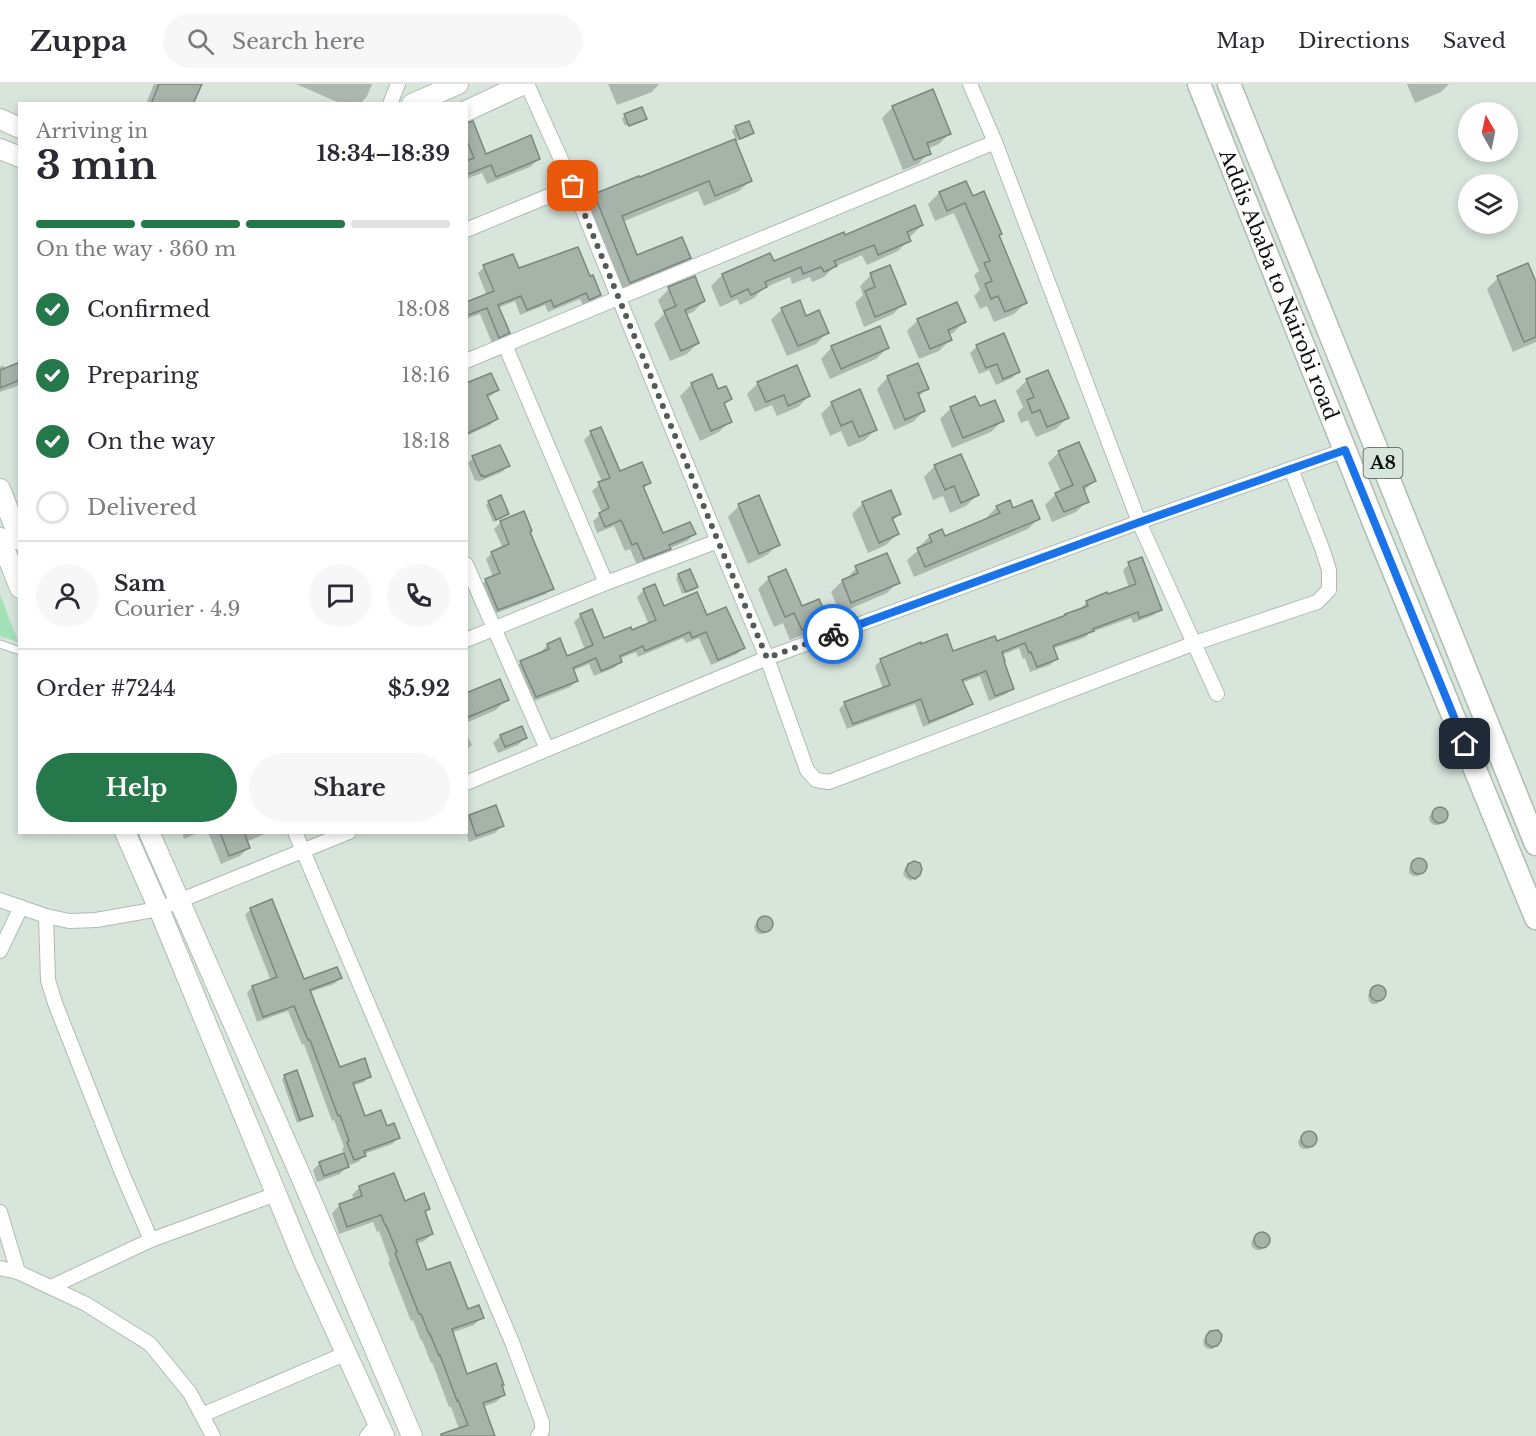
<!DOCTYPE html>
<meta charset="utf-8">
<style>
body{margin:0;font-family:"Libre Baskerville",serif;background:#f7f7f7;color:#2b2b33;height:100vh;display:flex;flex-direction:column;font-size:22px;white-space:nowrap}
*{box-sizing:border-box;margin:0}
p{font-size:20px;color:#7c7c81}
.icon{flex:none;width:33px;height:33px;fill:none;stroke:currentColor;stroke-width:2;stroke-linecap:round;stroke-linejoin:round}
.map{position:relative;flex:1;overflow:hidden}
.details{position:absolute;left:18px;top:18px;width:450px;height:732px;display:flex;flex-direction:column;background:#fff;border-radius:0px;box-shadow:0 3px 9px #0003}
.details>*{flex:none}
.needle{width:39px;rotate:351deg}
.fabs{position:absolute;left:1458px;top:18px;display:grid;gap:12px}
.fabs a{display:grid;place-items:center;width:60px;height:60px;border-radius:50%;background:#fff;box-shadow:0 3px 9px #0003;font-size:30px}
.pin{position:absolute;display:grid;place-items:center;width:51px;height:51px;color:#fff;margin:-26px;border-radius:12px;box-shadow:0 3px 9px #0006}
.courier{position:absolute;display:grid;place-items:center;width:60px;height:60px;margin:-30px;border:4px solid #1a73e8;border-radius:50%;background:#fff;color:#222;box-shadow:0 2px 8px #0007}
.overview em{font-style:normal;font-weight:700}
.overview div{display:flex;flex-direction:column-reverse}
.overview{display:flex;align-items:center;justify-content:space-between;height:102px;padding:0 18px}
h1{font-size:39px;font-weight:700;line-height:45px}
.bar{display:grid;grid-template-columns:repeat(4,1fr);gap:9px 6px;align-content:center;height:72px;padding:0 18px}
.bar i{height:8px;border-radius:4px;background:#e1e1e2}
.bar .active{background:#25784a}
.bar p{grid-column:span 4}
.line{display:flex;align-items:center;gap:15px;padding:0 18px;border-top:2px solid #e1e1e2}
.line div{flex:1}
.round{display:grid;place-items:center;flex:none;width:63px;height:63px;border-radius:32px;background:#f7f7f7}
ol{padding:0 18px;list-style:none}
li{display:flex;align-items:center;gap:18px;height:66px}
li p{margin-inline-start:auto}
li .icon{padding:6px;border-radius:50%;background:#25784a;color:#fff;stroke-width:4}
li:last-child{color:#7c7c81}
li i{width:33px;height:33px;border:3px solid #e1e1e2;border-radius:50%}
.cta{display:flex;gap:12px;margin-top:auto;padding:12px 18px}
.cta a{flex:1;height:69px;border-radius:36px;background:#25784a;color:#fff;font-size:24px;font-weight:700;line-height:69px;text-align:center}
.cta a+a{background:#f7f7f7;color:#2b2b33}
header{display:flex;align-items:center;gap:36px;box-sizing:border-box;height:84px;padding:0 30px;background:#fff;border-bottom:2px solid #e1e1e2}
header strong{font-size:28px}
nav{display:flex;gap:33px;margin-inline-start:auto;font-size:21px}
.search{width:420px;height:54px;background:#f7f7f7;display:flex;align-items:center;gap:15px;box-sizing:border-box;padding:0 21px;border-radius:33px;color:#7c7c81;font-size:22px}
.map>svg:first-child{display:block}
.green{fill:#a3e1b7}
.shadow{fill:#0003}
.building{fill:#a6b3a9;stroke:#7b877e;stroke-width:1.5}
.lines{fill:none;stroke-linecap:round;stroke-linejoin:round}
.service-casing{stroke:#afbcb3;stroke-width:9}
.minor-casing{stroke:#afbcb3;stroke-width:16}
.secondary-casing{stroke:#afbcb3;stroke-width:22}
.trunk-casing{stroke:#afbcb3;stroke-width:25}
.service{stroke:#fff;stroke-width:7}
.minor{stroke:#fff;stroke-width:14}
.secondary{stroke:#fff;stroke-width:20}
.trunk{stroke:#fff;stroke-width:22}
.done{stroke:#525b55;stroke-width:6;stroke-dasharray:0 10.8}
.route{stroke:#1a73e8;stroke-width:8}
.labels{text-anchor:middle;stroke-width:5;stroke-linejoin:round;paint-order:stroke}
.shield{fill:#d7e5db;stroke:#48504b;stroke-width:1.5}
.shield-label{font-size:18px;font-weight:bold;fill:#0b100d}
.street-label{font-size:20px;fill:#0b100d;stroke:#d7e5db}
</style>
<header>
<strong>Zuppa</strong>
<div class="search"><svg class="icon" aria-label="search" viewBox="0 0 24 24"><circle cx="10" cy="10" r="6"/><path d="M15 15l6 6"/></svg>Search here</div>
<nav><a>Map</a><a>Directions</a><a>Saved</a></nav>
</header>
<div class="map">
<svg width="1536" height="1352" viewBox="0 0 1536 1352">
<rect width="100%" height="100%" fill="#d7e5db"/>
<polygon class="green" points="0,510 18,558 0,552"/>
<g class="shadow">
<polygon points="154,0 200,0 192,20 146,20"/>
<polygon points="296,0 372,0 367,12 360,20 342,20"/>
<polygon points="608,0 659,0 652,8 617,21"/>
<polygon points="1407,0 1449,0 1441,8 1415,19"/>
<polygon points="893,23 950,49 939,60 927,65 929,69 918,80 903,86 882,34"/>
<polygon points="625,31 643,34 625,42 622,35"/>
<polygon points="748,38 752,49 749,52 735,58 751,96 739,107 704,122 698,107 622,138 637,173 689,174 678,185 619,209 584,122 595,111 639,95 736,56 732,47 735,44"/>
<polygon points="466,47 485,71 539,75 530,83 487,100 482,89 466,95"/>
<polygon points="965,99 972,114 997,152 1025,219 1014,230 994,238 987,222 980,225 974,212 980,206 974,191 979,187 954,129 935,137 928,120 939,109"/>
<polygon points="922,141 911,152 907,153 909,156 898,167 867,181 862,171 834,183 824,193 812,198 810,193 792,200 790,193 764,204 754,214 740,221 737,215 720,223 711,202 722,191 770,171 773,179 844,153"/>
<polygon points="1527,181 1536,202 1536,258 1513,268 1487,205 1498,194"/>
<polygon points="484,183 589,194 600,211 593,217 583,222 580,215 548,228 545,221 520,231 515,217 498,224 508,249 502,255 492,259 480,230 466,235 466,214 468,219 487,212 478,189"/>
<polygon points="871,191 904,219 893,230 864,243 855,219 863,211 860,202"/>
<polygon points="694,194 704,217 693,228 686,231 698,259 687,270 670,277 654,240 664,230 658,216 669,205"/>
<polygon points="782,225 805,234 827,249 816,260 787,272 771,236"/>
<polygon points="918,236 964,238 953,249 948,251 950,256 939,267 919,275 907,247"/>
<polygon points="977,262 1019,287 1012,294 996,301 989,286 979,290 970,269"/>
<polygon points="832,263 887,264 876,275 830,295 821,275"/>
<polygon points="20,280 20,301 0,308 0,283 3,281 5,286"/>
<polygon points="711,292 717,307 730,315 724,321 730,337 719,348 700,357 680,312 691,301"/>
<polygon points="888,293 927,305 918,313 924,327 913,338 894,346 877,305"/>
<polygon points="1027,296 1067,334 1056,345 1036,353 1028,336 1021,339 1017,329 1023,323 1016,307"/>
<polygon points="758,299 809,312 798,323 777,332 772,321 755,328 747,310"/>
<polygon points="466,300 497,306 491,312 487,313 496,335 490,341 466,352"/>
<polygon points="832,319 876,345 865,356 848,363 841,347 830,352 821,330"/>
<polygon points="951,324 979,324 1002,337 991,348 952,364 940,335"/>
<polygon points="591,349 619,389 650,398 643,405 662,451 694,450 687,457 670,464 662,472 637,481 630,465 625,467 614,442 597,449 593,437 602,429 592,407 602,398 584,356"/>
<polygon points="1059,368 1094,397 1083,408 1087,417 1076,428 1052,438 1045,421 1056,410 1061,408 1048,379"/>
<polygon points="473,374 508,382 502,388 478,398 478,396 475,397 468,379"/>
<polygon points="935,382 977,411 966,422 950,429 943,412 933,416 924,393"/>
<polygon points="489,418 507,430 504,433 493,438 486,421"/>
<polygon points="863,419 900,430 892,437 897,450 886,461 868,469 852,430"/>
<polygon points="739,422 778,460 767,471 748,480 728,433"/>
<polygon points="997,423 1013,426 1039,434 1028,445 914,493 907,476 920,465 919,463 930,452 944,454 987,436 986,434"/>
<polygon points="523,429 528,449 552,504 546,510 492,531 480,502 486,496 493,493 486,475 492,469 503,464 494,445 500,439"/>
<polygon points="1129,480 1160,525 1154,531 1133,539 1131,534 1089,549 1086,553 1052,565 1056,575 1050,581 1030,588 1025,574 1023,575 1019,564 1002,571 1012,604 1006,610 989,617 980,592 962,599 971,619 965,625 923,643 915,620 847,645 839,625 845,619 883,605 875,582 881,576 952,569 996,559 1081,526 1081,524 1087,518 1108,512 1129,504 1123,486"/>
<polygon points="856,484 898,498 887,509 840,529 831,508 842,497 846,496"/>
<polygon points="679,491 696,503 693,506 682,510 676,494"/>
<polygon points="769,494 801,524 826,535 815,546 790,556 783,539 774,543 758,505"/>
<polygon points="644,506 664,524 706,533 743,564 737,570 711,581 699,554 686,559 683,554 638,573 636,568 619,575 620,578 614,584 594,592 589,580 572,587 576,597 570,603 529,619 514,585 521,578 541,570 541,568 547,561 559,556 567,574 585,566 574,538 580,532 591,527 604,556 631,548 649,541 637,513"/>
<polygon points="466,611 507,615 496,626 466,639"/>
<polygon points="521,644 525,654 518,661 498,669 493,659 500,652"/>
<polygon points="466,649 472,661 466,666"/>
<polygon points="495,723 502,742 495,749 469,758 466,748 466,735 469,732"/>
<polygon points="1437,725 1443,725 1446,728 1446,733 1439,741 1434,741 1430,738 1429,733"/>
<polygon points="182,748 200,748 184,755"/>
<polygon points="208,748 269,748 246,758 248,764 240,772 221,780"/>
<polygon points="1422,775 1426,779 1426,784 1418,792 1413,792 1409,789 1409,784 1416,776"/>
<polygon points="909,781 919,790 911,797 906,794 903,790 905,784"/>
<polygon points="251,825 303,897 340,894 334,900 310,908 339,985 370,992 364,998 352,1002 364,1034 386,1044 398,1054 392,1060 364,1070 364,1072 358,1078 347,1082 340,1090 317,1098 313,1086 320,1079 344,1070 342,1065 344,1063 334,1036 332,1037 304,960 302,961 288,927 257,938 247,909 252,903 271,897 245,831"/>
<polygon points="762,834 767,834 771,837 771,842 764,850 759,850 755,847 754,842"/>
<polygon points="1376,903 1381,903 1385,907 1385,912 1377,920 1372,920 1369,917 1368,911"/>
<polygon points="285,992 311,1031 308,1034 297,1039 282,995"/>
<polygon points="1306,1049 1312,1049 1315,1052 1315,1057 1308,1065 1303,1065 1299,1062 1298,1057"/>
<polygon points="360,1103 404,1119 428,1125 424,1128 432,1150 424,1157 415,1160 426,1188 468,1227 482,1233 474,1241 451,1249 467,1291 501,1302 504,1311 496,1318 483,1323 493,1352 441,1352 459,1345 451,1323 449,1323 432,1278 431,1279 422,1256 421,1257 413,1236 411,1237 388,1178 390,1177 379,1147 377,1148 373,1138 339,1150 332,1129 339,1122 354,1116 352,1111"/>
<polygon points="1259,1149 1265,1149 1268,1153 1268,1158 1261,1166 1256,1166 1252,1163 1251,1158"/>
<polygon points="1211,1248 1220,1257 1213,1265 1208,1265 1204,1262 1203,1256"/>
</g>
<g class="building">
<polygon points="159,0 202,0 193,20 151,20"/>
<polygon points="933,5 951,50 927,59 931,70 914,76 892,22"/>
<polygon points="642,23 647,35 629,42 624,30"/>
<polygon points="473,37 486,70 531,51 540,75 496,93 491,81 466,91 466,77 474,74 466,55 466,39"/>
<polygon points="749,37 754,49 740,55 735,42"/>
<polygon points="735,55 752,97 715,112 709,97 622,132 637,171 682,153 691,174 630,199 594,110 639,92 640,93"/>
<polygon points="966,97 973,112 984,107 1002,150 999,151 1027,219 1005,228 998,212 991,215 985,200 992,197 984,179 990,177 965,119 947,127 939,108"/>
<polygon points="915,121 923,141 907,148 911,157 878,171 874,161 834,177 837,182 824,188 821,183 803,190 801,183 765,198 767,203 751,211 748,205 731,213 722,190 770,169 774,177 844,148 845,151"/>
<polygon points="578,163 590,192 593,191 601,211 589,216 586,209 554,223 551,216 527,226 521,212 498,221 510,249 499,254 487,224 466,232 466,218 494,207 483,181 513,170 519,184"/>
<polygon points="1528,179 1536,198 1536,253 1524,258 1497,192"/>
<polygon points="890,181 906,220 875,233 865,207 875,203 870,189"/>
<polygon points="695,192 705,217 685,226 699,259 681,267 664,227 676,222 668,203"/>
<polygon points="800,216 806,232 819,226 829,249 798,262 781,224"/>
<polygon points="957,218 966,238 948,246 952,256 930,265 917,235"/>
<polygon points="880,242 889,264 841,285 831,262"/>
<polygon points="1004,249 1020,288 1003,295 997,280 986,284 976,261"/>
<polygon points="20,278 20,296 0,304 0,286"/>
<polygon points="918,279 929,305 918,309 925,327 905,336 887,292"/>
<polygon points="797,281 810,312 788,322 784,311 766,318 757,298"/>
<polygon points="1048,286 1069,334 1047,343 1040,326 1032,329 1027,316 1034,313 1026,295"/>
<polygon points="491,289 499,306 487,311 498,335 466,350 466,299"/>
<polygon points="712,290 718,305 726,302 732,315 724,319 732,338 711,347 691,299"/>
<polygon points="860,305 877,346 859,353 852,337 841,342 831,318"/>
<polygon points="975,312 980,322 995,316 1004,337 963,354 950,323"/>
<polygon points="601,343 620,387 642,378 651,399 643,402 663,449 690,438 696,450 669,461 671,465 644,475 637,459 632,461 621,436 605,443 599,429 609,424 598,398 610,394 590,347"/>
<polygon points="1079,358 1096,397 1083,403 1089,418 1064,428 1055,409 1073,401 1058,367"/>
<polygon points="500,361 510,382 484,393 483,391 481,392 472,372"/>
<polygon points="961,370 979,411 961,419 954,402 945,406 934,381"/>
<polygon points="891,406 901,430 892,434 899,450 879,459 862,418"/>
<polygon points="501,411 509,430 496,436 488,417"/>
<polygon points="759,411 780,461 759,470 738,420"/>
<polygon points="1010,416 1013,424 1032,416 1040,435 925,483 917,464 932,458 929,451 942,445 945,452 1000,429 996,422"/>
<polygon points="524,427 532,447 530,448 554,505 498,526 485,495 500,489 491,468 509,460 500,437"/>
<polygon points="887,469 900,499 851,519 842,496 858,489 855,482"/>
<polygon points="1142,473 1162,526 1139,534 1138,528 1093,545 1094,547 1053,562 1058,575 1037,583 1031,568 1029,569 1025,559 1002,568 1005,577 1004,577 1014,605 995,612 986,587 962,596 973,620 949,630 929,638 921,615 853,640 844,618 890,601 880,575 921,558 921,560 947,550 953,567 995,552 997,557 1066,531 1065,530 1088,522 1086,517 1107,508 1108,510 1136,500 1128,478"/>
<polygon points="690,485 698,503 686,508 678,490"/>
<polygon points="786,485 802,522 819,515 828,535 802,546 794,529 785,533 768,493"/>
<polygon points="655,500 664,522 697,508 707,531 726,523 745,564 718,576 706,548 692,554 690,548 645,567 643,562 620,572 622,578 601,587 596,574 573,584 578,597 536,613 520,577 549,565 547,560 560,554 567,572 593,561 580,530 592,525 604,554 631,543 632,546 656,536 643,505"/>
<polygon points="500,595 509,616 466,634 466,609"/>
<polygon points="522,642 527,654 505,663 500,651"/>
<polygon points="496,721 504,742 476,752 469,731"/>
<circle cx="1440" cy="731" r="8"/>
<polygon points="220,748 244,748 250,764 229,772"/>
<circle cx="1419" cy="782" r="8"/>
<polygon points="914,777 920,779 922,785 920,791 915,795 909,792 906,786 908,780"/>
<polygon points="272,815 304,895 337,883 342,894 310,906 340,983 365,974 371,993 353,999 365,1032 381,1026 387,1042 394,1039 400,1054 364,1067 366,1072 354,1076 347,1058 349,1057 340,1031 338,1032 310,956 308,956 294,922 263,933 252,902 277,893 250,824"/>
<circle cx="765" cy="840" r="8"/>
<circle cx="1378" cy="909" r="8"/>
<polygon points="297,986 313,1032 300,1036 284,991"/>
<circle cx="1309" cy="1055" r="8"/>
<polygon points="344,1069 349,1083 324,1092 319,1078"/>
<polygon points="394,1089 405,1117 424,1109 430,1125 425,1127 433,1150 416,1156 427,1186 450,1178 468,1225 479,1221 484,1234 452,1245 467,1290 496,1279 504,1301 502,1301 505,1311 483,1319 495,1352 441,1352 441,1350 468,1341 458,1316 457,1317 440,1271 439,1272 430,1250 429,1250 421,1230 419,1230 395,1169 397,1168 386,1141 385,1141 381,1131 347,1143 339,1120 362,1112 359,1102"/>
<circle cx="1262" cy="1156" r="8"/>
<polygon points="1218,1246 1222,1251 1221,1257 1217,1262 1211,1263 1206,1259 1206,1252 1210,1247"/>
</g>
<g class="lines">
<defs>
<polyline id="service" points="0,560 20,567"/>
<g id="minor">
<polyline points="527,0 573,102 718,457 767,574 807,686 816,696 829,698 1195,559 1317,518 1329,506 1329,486 1322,464 1291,385"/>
<polyline points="970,0 995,58 1139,438 1217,610"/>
<polyline points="390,20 398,0"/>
<polyline points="466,146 573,102"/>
<polyline points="505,261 606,499"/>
<polyline points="466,277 995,58"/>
<polyline points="466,480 547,665"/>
<polyline points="466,556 606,499 718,457"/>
<polyline points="466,699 767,574 1139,438 1345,366"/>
<polyline points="295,748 512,1258 542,1338 542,1347 538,1352"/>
<polyline points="0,816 46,832 69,837 96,836 159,825 349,748"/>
<polyline points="46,832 48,896 55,919 122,1089 151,1156"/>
<polyline points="0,867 21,823"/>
<polyline points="0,1128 18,1188"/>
<polyline points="0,1184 18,1188 86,1220 150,1260 190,1309 213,1352"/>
<polyline points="51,1203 151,1156 276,1110"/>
<polyline points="202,1331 347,1269"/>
<polyline points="367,1352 379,1338"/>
</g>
<g id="secondary">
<polyline points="412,20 458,0"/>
<polyline points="466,27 524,0"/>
<polyline points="0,35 20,44"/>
<polyline points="0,65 20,73"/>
<polyline points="0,405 20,456"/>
<polyline points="0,454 20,504"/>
<polyline points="125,748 159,825 303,1175 384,1352"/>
<polyline points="149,748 299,1088 412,1352"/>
</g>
<g id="trunk">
<path id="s1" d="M1199,0L1374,439L1536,834"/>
<polyline points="1229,0 1536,760"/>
</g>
</defs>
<use href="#service" class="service-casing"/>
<use href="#minor" class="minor-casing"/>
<use href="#secondary" class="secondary-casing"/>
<use href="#trunk" class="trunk-casing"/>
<use href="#service" class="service"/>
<use href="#minor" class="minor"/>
<use href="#secondary" class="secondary"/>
<use href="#trunk" class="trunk"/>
</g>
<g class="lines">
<polyline class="done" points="573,102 718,457 767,574 833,550"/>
<polyline class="route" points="833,550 1140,438 1345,366 1465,660"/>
</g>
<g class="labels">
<rect class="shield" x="1363.5" y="364" width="39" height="30" rx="4.5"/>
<g class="shield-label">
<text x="1383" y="385">A8</text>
</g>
<g class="street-label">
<text dy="7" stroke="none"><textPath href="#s1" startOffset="216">Addis Ababa to Nairobi road</textPath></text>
</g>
</g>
</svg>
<div class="fabs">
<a><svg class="needle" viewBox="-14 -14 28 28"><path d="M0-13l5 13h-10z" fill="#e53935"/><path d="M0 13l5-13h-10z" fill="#7c7c81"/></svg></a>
<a><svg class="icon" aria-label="layers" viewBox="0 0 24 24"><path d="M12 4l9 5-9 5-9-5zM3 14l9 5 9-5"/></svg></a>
</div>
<div class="pin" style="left:573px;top:102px;background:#ea580c"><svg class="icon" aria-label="bag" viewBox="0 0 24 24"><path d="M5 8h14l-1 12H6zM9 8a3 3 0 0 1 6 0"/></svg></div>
<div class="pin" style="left:1465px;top:660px;background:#1f2937"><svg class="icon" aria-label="home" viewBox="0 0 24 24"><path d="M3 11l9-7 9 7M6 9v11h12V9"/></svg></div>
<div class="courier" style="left:833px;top:550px"><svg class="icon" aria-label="bike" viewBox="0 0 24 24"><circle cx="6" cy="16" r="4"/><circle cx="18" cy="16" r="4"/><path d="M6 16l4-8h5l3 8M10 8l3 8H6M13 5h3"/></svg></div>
<section class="details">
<div class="overview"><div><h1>3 min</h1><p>Arriving in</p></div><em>18:34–18:39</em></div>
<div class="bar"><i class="active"></i><i class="active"></i><i class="active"></i><i></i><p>On the way · 360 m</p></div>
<ol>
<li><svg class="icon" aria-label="check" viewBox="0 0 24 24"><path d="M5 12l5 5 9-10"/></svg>Confirmed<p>18:08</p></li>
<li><svg class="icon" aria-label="check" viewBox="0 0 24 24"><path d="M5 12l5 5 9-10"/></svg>Preparing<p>18:16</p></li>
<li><svg class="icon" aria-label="check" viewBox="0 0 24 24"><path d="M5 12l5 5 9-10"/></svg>On the way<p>18:18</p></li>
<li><i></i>Delivered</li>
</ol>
<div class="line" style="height:108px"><a class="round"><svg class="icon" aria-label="person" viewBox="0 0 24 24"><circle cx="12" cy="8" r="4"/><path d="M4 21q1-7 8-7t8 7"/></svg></a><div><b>Sam</b><p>Courier · 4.9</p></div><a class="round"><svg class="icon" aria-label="chat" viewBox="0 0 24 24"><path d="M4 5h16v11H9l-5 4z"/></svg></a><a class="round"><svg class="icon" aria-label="phone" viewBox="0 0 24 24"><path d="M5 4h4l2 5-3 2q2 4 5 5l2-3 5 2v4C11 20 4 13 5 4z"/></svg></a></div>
<div class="line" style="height:78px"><div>Order #7244</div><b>$5.92</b></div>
<div class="cta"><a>Help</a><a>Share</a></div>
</section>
</div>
